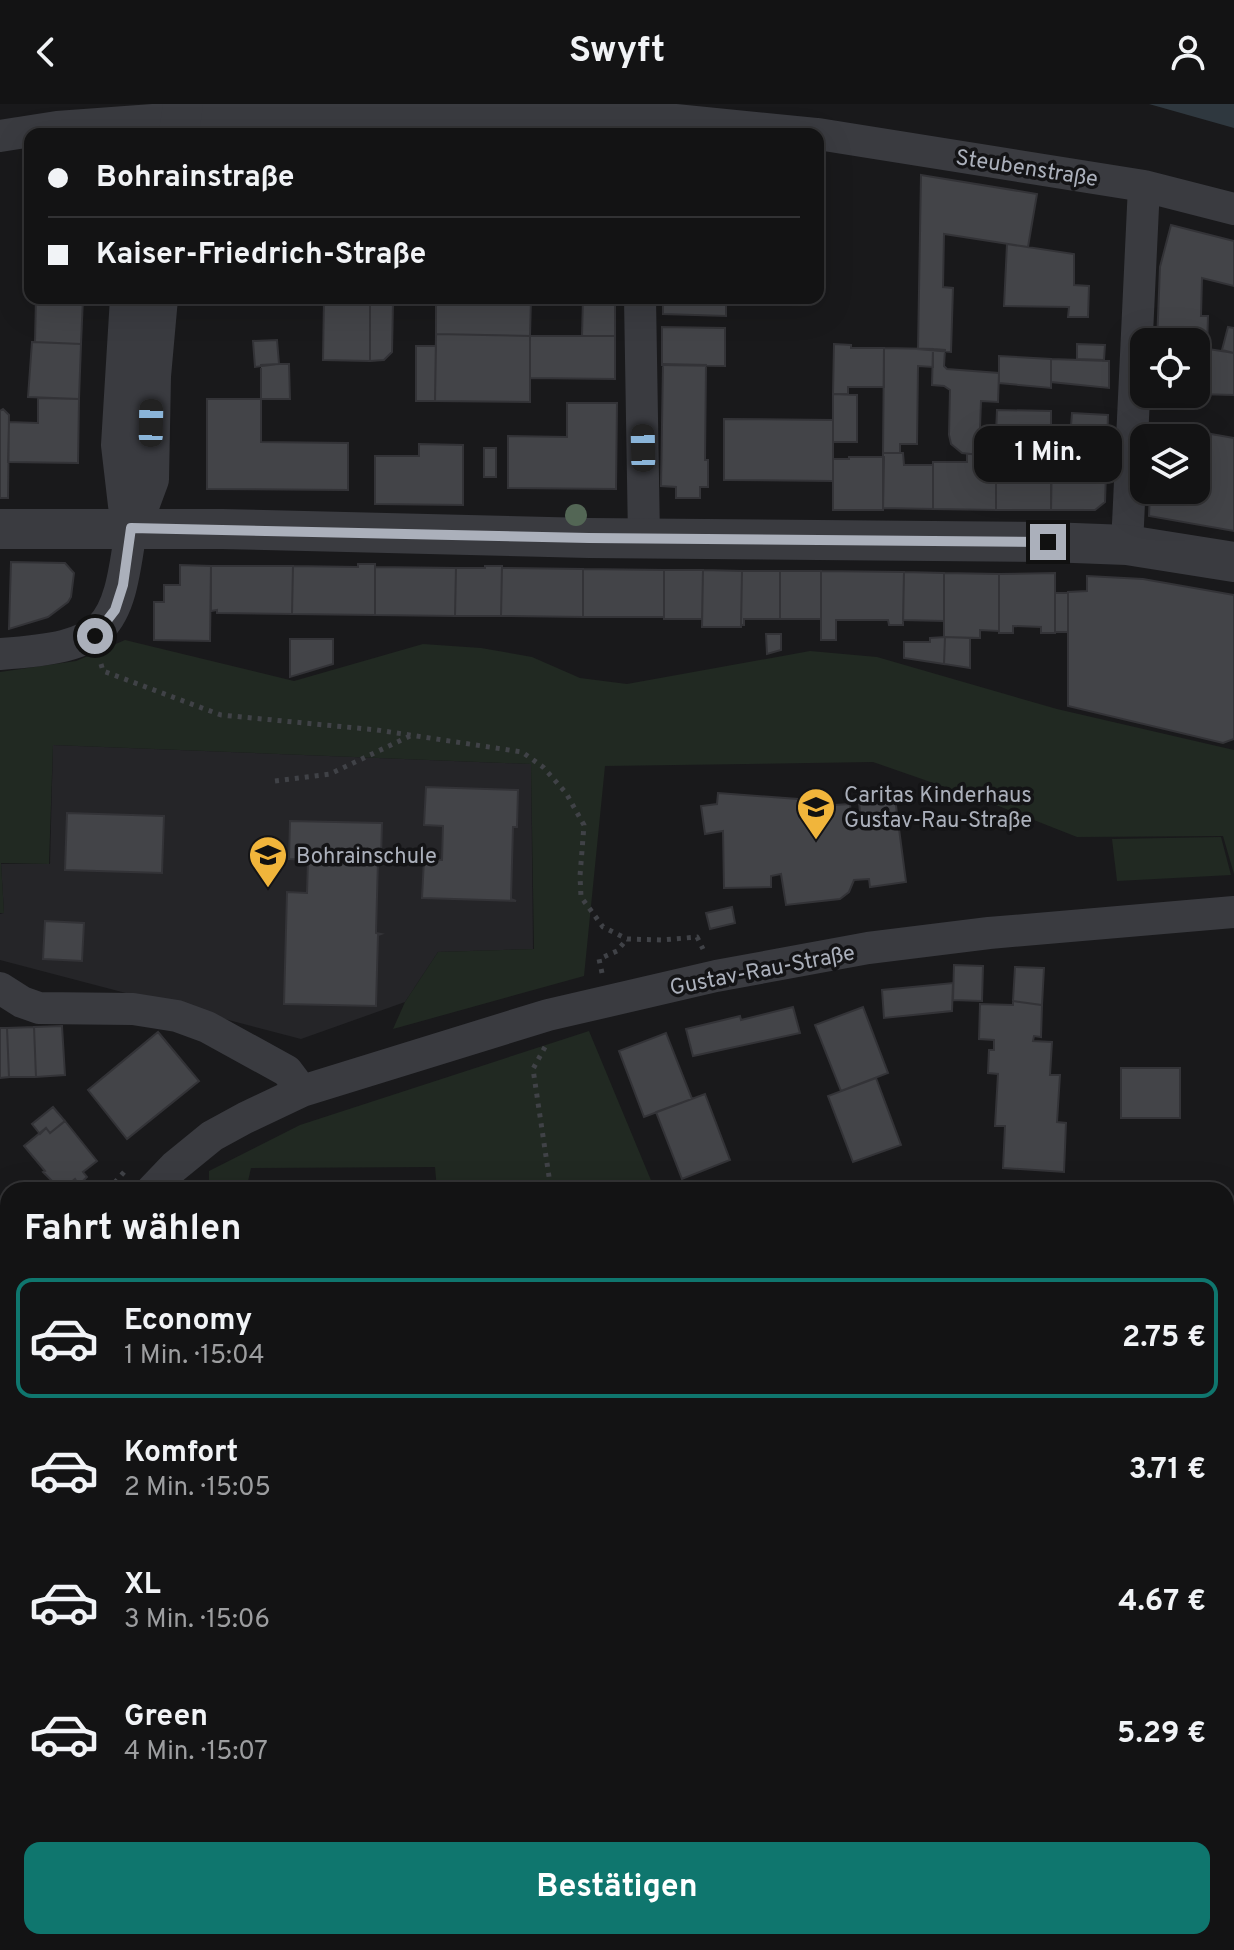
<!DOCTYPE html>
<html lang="de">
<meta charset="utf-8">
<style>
:root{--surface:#131314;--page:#202022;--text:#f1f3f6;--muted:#9d9ea0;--line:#323234;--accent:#0f766e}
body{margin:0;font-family:Overpass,sans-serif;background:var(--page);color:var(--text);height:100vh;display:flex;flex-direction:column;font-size:30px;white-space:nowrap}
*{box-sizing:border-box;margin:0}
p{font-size:26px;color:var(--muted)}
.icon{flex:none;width:44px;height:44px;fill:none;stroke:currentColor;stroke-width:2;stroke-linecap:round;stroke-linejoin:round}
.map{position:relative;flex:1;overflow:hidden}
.sheet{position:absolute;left:0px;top:1078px;width:1234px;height:768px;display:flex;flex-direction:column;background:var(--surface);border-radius:24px 24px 0 0;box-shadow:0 8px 32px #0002,0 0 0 2px var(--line)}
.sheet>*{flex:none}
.top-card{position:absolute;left:24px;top:24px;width:800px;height:176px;border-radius:16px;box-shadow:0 8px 32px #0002,0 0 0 2px var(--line);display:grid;align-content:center;height:176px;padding:0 24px;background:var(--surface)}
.fabs{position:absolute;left:1130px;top:224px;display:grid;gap:16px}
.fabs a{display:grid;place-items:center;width:80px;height:80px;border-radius:16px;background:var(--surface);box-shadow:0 8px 32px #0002,0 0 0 2px var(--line);font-size:40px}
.end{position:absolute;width:36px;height:36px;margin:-18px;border:10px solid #abb0bb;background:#111;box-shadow:0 0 0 4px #111}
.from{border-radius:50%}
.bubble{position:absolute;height:56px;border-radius:16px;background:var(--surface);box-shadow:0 8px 32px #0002,0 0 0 2px var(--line);font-size:26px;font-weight:700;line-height:56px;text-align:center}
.car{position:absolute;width:24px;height:48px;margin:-24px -12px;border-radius:10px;box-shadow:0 0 6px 2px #0007;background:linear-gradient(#222 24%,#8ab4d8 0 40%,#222 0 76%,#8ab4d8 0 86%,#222 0)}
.top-card b{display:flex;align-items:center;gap:28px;height:76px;font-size:30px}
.top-card b+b{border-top:2px solid var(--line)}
.top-card i{width:20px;height:20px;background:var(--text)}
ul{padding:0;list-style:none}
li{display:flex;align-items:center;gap:24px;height:120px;margin:0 16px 12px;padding:0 8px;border:4px solid transparent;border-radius:16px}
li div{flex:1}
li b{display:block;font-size:30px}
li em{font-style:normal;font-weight:700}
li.selected{border-color:var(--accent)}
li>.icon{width:72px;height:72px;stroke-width:1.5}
h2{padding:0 24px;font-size:36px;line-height:96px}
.cta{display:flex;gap:16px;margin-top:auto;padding:16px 24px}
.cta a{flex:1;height:92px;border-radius:16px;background:var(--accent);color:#fff;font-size:32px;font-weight:700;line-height:92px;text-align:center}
header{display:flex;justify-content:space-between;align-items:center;height:104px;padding:0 24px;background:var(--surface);font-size:36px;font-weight:700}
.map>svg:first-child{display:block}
.built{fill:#252528}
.green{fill:#212922}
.water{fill:#2f383f}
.building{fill:#434448;stroke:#333337;stroke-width:2}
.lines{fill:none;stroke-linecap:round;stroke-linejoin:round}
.path{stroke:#404247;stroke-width:5;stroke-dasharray:4 6;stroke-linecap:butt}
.minor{stroke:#3a3b40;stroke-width:32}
.tertiary{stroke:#3a3b40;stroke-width:40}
.tree{fill:#536655}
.route{stroke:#abb0bb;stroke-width:10}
.labels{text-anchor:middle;stroke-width:7;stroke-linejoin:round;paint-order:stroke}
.street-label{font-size:22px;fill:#abb0bb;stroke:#141416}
.poi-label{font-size:22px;fill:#abb0bb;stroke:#141416;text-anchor:start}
</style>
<header><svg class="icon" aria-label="back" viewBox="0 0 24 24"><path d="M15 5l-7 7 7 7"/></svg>Swyft<svg class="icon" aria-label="person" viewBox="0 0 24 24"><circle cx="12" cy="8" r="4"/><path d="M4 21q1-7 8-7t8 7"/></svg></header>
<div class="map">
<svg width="1234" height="1846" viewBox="0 0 1234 1846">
<rect width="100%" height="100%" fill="#19191b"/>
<path class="built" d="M53,641L531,660L533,845L438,848L405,898L301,935L0,856V810L4,809L1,760H50Z"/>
<path class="green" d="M125,536L294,577L423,540L481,544L532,553L580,574L627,580L810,547L877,553L1057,605L1234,646V770L1223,732L1077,733L991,699L873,658L605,662L584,872L393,925L405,898L438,848L534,845L531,660L53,641L49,760L1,759L4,809H0V568L76,557Z
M1221,733L1231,771L1117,777L1112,735Z
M589,927L655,1086H437L435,1063L251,1064L246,1086L215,1085L209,1079V1067L300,1021Z
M567,1838H700V1846H566Z"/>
<path class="water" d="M1149,0H1234V24Z"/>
<path class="building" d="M921,71L1037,90L1028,143L944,130L943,183L953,184L951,248L918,245Z
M1171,121L1234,137V182L1202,174L1201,212H1208L1207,243H1196V238H1157L1160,163Z
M1007,140L1074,150V181L1089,182L1088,213H1068L1069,203L1004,202Z
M36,194H83L81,240L35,238Z
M324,194H393V199H370V257L323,256Z
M436,194H531L530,232L436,230Z
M583,194H615V232H582Z
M663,194H726V212L663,210Z
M370,199H393L392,248L384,256L370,257Z
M662,223L725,224V262L662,261Z
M1228,223L1234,224V249L1222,246Z
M436,230L530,232V298L435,297Z
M530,232H615V275L530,274Z
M277,236L279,260L255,263L253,237Z
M32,238L81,240L79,295L28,293Z
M834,240L851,241V244H884V283H848V290H833Z
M1077,240L1105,241L1104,256L1077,255Z
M416,242H436L435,297H416Z
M1196,243L1234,249V291L1196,290Z
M884,244L933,245V263L918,262L917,340H900V349H883Z
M933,245L945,246L944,262L947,265L999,269L998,298L981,297L979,351L962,349L951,340L949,331L950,286L944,282L932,281Z
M999,252L1051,255V284L999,279Z
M1051,255L1109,257V284L1051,278Z
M279,260H289L290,295H261V261Z
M663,260L706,261L705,356H708V383H700V394H676V383L661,382Z
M833,290L857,291V338H833Z
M38,294L79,295L78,359L8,358L9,318L38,319Z
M207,295H261V338L348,339V386L207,385Z
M567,299H617L616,385L508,384V332L567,333Z
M3,305L9,311L8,394H0V307Z
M997,306L1051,307V332L996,329Z
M1072,309L1108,311L1105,398L1095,406H1051L1052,348H1069Z
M724,315L833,316V377L724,376Z
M996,329H1022V359H1029V352H1040V359H1051V406H996Z
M1211,330L1234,334V427L1149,412L1150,386H1196V340L1210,343Z
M419,340L463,341V401L375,400V352H419Z
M484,344H496V373H484Z
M883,349H903L904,361H933V405L883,404Z
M967,350H996V406L933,405V358H967Z
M849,353H884L883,406H833V355H849Z
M11,458L65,459L74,469L71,493L68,498L48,513L9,525Z
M358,460H375V511L292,510L293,462L358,463Z
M180,461L211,462L210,537L154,536V498H164V481H180Z
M211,462H293L292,510L217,509V506L211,507Z
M485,462H502L501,512H455L456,464H485Z
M375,463L456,464L455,512L375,511Z
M502,464L583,465V513L501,512Z
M583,465L664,466V513H583Z
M664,466H703L702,515H664Z
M703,466L742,467L741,523H702Z
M742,467H780V515H744V521H741Z
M780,467H821V515H780Z
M821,467L904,468L903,521H889L888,516H836V536H821Z
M904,468L944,469V517L903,516Z
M944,469L999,470V527L980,526V534L944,533Z
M1055,469V529H1041V523L1013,522V529H999V470Z
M1087,472L1143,475L1234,491V635L1223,639L1068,602V488L1087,487Z
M1055,489H1068V528H1055Z
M766,530H781V546L767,550Z
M945,533L944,560L904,554V538H930V534Z
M945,533L970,534V564L944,560Z
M290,535H333V560L290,573Z
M426,683L518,686L517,723H513L511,795L516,797L422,794L424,755L442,756L443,722L424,721Z
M718,689L811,696V705H817V702L850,700L851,710L860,708L859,698L895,694L906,778L870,783L869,775L854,776L849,788L840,795L786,801L781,770L771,772V783L724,784L723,727L705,730L701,702L717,700Z
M67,709L164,712L162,769L65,766Z
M290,717L382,719L381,756H378L376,829L381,830L378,831L376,902L284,900L287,788L307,789L308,756L289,755Z
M732,803L735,819L710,825L706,809Z
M45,817L84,819L82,857L43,855Z
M954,861L983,862L982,897L953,896Z
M1015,863L1044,864L1042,901L1013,897Z
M953,879L952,907L884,914L882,886Z
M1013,897L1042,901L1041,933L1034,932L1033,937L1052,938L1050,971H1060L1057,1018L1066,1019L1064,1068L1003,1064L1005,1022H995L998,970L988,969L989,946H994V936L979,935L980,900L1013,901Z
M793,903L800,929L693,952L686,925L740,912L741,916Z
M863,903L888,969L841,987L815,921Z
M62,922L65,971L36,973L34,923Z
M34,923L36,973H9L7,924Z
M0,924H7L9,973L0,974Z
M158,928L199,977L127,1035L88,986Z
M666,929L692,995L644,1013L619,947Z
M1121,964H1180V1014H1121Z
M876,974L901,1041L853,1058L828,992Z
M705,990L730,1056L682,1075L656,1008Z
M53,1003L65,1017L50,1029L46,1024L40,1030L32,1020Z
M65,1017L97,1057L83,1068L87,1073L79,1081L75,1075L61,1086L43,1068L45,1067L24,1042L46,1024L50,1029Z
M1226,1145L1234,1148V1188L1226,1186Z
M1226,1500L1231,1504L1230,1557H1226Z
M8,1609V1637L0,1638V1610Z
M1234,1770V1829L1226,1836V1777Z
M24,1838H73V1842L25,1846Z
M135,1838H186L187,1846H136Z
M390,1838H443L441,1846H389Z
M498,1838H551V1846H498Z
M736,1838H787V1842H736Z
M1076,1838H1119V1846H1076Z
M1174,1838H1224L1215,1846H1181Z
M736,1842H787V1846H736Z"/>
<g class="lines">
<path class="path" d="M101,560L103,567L221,611L377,626L522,648L543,663L566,689L584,721L580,772L581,793L603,823L627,835L662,836L697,833L703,845
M275,677L330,670L410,632
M602,869L599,855L617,847L627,835
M545,943L533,965L551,1086
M108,1086L125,1067
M566,1846L567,1838"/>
<path class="minor" d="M818,30L1144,82L1234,105
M0,32L57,23L180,14L636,12L816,30
M640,194L644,434
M1127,441L1144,82
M0,550C108,542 117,529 131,424
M0,884L22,898L39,904L133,905L177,912L207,923L287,967L302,987
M152,1086L174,1063L212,1032L245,1014L302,987L548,911L716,872L868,844L989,829L1234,808
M0,1158L8,1157
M0,1279L8,1267
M1226,1458H1234
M0,1496L8,1495
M341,1838L343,1846
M1034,1838V1846
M700,1846V1838"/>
<path class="tertiary" d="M179,30L183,0
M128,401L121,341L130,194
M131,424L149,375L151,272L158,194
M0,425H222L589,434L1048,438L1127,441L1234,458"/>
</g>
<circle class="tree" cx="576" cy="411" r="11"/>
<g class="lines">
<path class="route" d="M95,532L115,506L123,481L131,424L589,434L1048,438"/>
</g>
<defs>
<g id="school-pin" transform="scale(2)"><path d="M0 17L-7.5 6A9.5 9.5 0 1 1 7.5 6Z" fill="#f1b53b" stroke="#141416"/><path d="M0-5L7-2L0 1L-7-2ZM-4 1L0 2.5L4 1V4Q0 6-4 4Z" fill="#111"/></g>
</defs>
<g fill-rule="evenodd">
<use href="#school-pin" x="816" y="703"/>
<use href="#school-pin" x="268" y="751"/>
</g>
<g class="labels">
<g class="street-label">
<text transform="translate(1027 63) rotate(9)" y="8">Steubenstraße</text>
<text transform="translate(762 865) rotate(-11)" y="8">Gustav-Rau-Straße</text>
</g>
<g class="poi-label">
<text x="844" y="698">Caritas Kinderhaus<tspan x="844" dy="25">Gustav-Rau-Straße</tspan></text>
<text x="296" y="759">Bohrainschule</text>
</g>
</g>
</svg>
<div class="fabs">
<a><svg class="icon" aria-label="locate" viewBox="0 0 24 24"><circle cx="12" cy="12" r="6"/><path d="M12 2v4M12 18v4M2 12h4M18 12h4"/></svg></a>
<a><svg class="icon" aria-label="layers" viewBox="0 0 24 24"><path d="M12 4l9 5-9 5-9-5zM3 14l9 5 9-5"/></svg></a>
</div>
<i class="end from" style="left:95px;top:532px"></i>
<i class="end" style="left:1048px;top:438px"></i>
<div class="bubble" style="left:974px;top:322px;width:148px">1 Min.</div>
<i class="car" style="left:151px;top:319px;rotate:1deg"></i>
<i class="car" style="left:643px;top:344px;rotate:359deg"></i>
<div class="top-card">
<b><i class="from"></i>Bohrainstraße</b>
<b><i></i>Kaiser-Friedrich-Straße</b>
</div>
<section class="sheet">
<h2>Fahrt wählen</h2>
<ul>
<li class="selected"><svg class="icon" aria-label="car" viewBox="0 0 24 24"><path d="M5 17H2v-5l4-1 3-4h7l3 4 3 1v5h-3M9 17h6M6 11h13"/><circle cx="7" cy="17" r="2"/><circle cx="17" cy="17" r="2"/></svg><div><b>Economy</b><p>1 Min. · 15:04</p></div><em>2.75 €</em></li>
<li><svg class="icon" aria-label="car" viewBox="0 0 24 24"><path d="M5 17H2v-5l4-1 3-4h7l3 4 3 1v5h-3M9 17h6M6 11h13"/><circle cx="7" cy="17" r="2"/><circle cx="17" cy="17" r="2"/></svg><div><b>Komfort</b><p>2 Min. · 15:05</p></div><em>3.71 €</em></li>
<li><svg class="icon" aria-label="car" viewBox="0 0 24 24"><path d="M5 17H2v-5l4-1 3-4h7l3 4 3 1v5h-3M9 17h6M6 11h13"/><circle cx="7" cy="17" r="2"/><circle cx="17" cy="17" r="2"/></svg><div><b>XL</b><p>3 Min. · 15:06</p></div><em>4.67 €</em></li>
<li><svg class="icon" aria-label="car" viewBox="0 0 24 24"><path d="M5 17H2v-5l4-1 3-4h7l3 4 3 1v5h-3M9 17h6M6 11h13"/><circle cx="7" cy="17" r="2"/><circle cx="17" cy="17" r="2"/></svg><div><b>Green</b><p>4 Min. · 15:07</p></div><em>5.29 €</em></li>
</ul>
<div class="cta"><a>Bestätigen</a></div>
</section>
</div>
